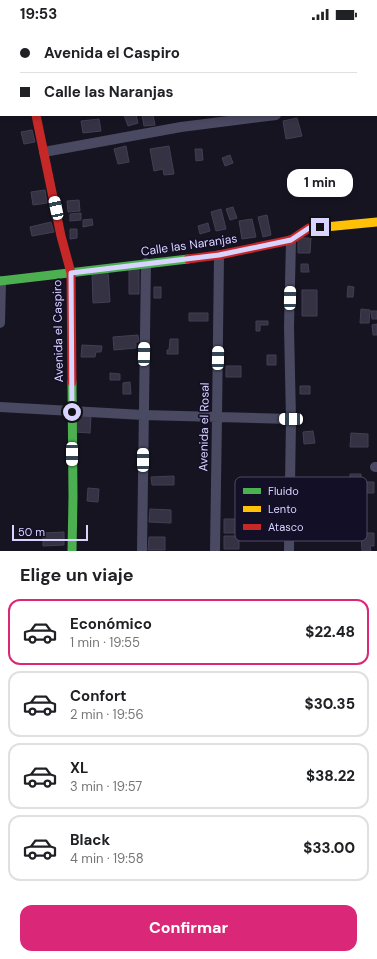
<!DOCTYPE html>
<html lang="es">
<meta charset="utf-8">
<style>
:root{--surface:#fff;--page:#f2f2f2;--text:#202124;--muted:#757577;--line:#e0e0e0;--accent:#db2777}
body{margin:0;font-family:"DM Sans",sans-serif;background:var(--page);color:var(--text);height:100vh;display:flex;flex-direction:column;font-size:15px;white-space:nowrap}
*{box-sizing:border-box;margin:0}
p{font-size:13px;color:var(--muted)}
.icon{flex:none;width:22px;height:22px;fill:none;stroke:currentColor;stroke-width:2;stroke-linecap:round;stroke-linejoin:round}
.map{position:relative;height:523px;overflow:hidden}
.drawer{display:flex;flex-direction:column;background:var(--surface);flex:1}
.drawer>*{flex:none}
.banner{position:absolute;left:0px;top:0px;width:377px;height:88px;box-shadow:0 2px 6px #0003;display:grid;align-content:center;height:88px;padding:0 20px;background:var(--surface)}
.scale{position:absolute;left:12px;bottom:10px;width:76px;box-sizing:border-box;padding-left:4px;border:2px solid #d9d4ff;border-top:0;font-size:11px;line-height:14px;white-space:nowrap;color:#d9d4ff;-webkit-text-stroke:3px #130f26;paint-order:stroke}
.end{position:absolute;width:18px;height:18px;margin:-9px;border:5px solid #d9d4ff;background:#111;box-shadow:0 0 0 2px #111}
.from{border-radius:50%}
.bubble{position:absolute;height:28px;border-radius:12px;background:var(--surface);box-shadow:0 2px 6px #0003;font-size:13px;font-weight:800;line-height:28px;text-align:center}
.car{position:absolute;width:12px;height:24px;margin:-12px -6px;border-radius:5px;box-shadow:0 0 3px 1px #0007;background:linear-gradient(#fff 24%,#345 0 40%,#fff 0 76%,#345 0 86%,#fff 0)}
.banner b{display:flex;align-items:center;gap:14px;height:38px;font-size:15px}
.banner b+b{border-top:1px solid var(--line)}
.banner i{width:10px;height:10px;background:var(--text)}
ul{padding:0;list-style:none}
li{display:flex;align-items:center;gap:12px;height:66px;margin:0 8px 6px;padding:0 12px;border:2px solid var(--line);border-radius:12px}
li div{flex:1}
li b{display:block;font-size:15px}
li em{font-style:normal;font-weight:800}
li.current{border-color:var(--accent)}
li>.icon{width:36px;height:36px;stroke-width:1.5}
h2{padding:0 20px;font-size:18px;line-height:48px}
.cta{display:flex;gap:8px;margin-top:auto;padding:8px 20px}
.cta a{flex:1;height:46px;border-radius:12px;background:var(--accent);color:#fff;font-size:16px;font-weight:800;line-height:46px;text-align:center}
.status{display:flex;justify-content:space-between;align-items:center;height:28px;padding:0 20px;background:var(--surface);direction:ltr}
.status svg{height:11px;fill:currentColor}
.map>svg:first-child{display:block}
.building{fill:#343243;stroke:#433f54}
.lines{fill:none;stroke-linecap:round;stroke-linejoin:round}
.street{stroke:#4a4962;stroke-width:10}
.fast{stroke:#4caf50;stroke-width:9}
.slow{stroke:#ffc107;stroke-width:9}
.jam{stroke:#c62828;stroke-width:9}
.route{stroke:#d9d4ff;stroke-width:5}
.labels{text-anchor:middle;stroke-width:3.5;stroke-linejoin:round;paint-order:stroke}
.street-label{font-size:12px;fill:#d9d4ff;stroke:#130f26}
.key{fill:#130f26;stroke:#4e4a67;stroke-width:1}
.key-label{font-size:11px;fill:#d9d4ff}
</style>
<div class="status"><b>19:53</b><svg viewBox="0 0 49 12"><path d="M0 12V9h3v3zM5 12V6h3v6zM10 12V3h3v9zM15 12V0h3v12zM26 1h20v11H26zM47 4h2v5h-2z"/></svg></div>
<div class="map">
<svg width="377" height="523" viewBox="0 0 377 523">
<rect width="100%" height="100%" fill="#161421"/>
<path class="building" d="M124,87H136L138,95L128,98Z
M142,87H153L155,97L144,98Z
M297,90L302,108L286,111L283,93Z
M99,91L101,103L83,105L81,93Z
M32,102L35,114L24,116L21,104Z
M126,118L129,134L118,136L114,121Z
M169,118L174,146L164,147L163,141L154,143L150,121Z
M195,121H202L203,132L196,133Z
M230,127L233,135L225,138L222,130Z
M45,162L47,175L33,177L31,164Z
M79,172L80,183L68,184L67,173Z
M233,179L237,190L230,192L226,181Z
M221,181L226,201L216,203L211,184Z
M81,185V192L70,193V186Z
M267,187L271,207L263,209L258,189Z
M92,191L93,197L83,199V192Z
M252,191L256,209L242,211L239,193Z
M51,194L54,204L32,208L30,199Z
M208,195L210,203L200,206L198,198Z
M70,201H77V210L70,211Z
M298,210H311L310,225H298Z
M301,236H308L309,244H301Z
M129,241H139V266H129Z
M108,243L110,274L93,275L92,245Z
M348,258L354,259L353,269H347Z
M154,259H161V270H154Z
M302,262H317V288H302Z
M361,281L370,282L369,295H360Z
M371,283H377V291H372Z
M189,285H208V293H189Z
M256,293H268V297H260V303H256Z
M377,296V307H373L372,297Z
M138,307L139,314H136V320L114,322L113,309Z
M170,311H178V326H167V322H169Z
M82,317L102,318L101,324H96L95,329H81Z
M267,327H276V337H267Z
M226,338H241V349H226Z
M110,345L120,346V352H110Z
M130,354L131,366H123V355Z
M300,358H310V366H300Z
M76,387L91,388L90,405L75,404Z
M313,403L315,415L304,416L303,404Z
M351,405L368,406V419H350Z
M350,446H361V454H374V465H350Z
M174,448V457H152L151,449Z
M88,460L99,461L98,474L87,473Z
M150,481L171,482V495L149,494Z
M224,491H238V505H224Z
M64,504V517L43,518V505Z
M367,505H374V518H370L371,523H362L361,509H365Z
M224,508H239V521H224Z
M149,509H165V522H148Z"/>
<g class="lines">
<path class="street" d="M18,0V1
M44,124L181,99L276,87
M0,295L1,253
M0,379L143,387L291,391
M375,439H377
M142,523L146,235
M215,523L217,389L219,227
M289,523L291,391L289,299L291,212"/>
<path class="fast" d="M0,253L188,231
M72,354L73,469L72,523"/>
<path class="slow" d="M315,200L377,194"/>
<path class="jam" d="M36,87L61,208L71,245L72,354
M188,231L219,227L291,212L309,200H315"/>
</g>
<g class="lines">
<path class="route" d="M72,384L71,245L219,227L291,212L309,200L320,199"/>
</g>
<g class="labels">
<g class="street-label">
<text transform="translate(189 217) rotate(-8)" y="4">Calle las Naranjas</text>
<text transform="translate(58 303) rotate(-91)" y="4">Avenida el Caspiro</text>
<text transform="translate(204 399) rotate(-89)" y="4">Avenida el Rosal</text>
</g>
</g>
<rect x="235" y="449" width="132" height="64" rx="6" class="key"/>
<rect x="243" y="460" width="18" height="6" fill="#4caf50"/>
<rect x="243" y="478" width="18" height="6" fill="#ffc107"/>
<rect x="243" y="496" width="18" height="6" fill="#c62828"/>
<g class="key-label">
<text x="268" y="467">Fluido</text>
<text x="268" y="485">Lento</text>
<text x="268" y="503">Atasco</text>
</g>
</svg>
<div class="scale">50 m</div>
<i class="end from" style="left:72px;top:384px"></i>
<i class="end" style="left:320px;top:199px"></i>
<div class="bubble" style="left:287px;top:141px;width:66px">1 min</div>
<i class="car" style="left:56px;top:180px;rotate:348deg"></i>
<i class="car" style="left:290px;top:270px;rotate:1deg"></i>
<i class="car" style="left:144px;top:326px;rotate:1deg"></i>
<i class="car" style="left:218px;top:330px;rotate:1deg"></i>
<i class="car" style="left:291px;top:391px;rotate:271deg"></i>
<i class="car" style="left:72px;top:426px;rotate:180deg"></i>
<i class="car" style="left:143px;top:432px;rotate:0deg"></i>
<div class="banner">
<b><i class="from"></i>Avenida el Caspiro</b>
<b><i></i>Calle las Naranjas</b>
</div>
</div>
<section class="drawer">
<h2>Elige un viaje</h2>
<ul>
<li class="current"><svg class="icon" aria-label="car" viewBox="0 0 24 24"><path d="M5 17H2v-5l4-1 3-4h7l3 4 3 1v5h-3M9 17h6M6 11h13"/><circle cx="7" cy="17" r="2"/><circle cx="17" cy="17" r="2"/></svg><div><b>Económico</b><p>1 min · 19:55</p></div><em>$22.48</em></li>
<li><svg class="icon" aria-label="car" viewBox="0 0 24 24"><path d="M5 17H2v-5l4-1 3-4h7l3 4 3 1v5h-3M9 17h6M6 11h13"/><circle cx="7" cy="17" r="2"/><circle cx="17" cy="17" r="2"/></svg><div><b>Confort</b><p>2 min · 19:56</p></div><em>$30.35</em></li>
<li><svg class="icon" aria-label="car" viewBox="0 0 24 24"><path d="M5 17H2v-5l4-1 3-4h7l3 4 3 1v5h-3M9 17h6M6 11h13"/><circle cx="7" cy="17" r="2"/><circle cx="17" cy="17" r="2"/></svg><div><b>XL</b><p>3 min · 19:57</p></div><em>$38.22</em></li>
<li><svg class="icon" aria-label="car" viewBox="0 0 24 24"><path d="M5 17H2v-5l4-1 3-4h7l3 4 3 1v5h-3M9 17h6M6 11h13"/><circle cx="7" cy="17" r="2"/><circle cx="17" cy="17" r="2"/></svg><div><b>Black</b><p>4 min · 19:58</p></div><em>$33.00</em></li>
</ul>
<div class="cta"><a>Confirmar</a></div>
</section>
